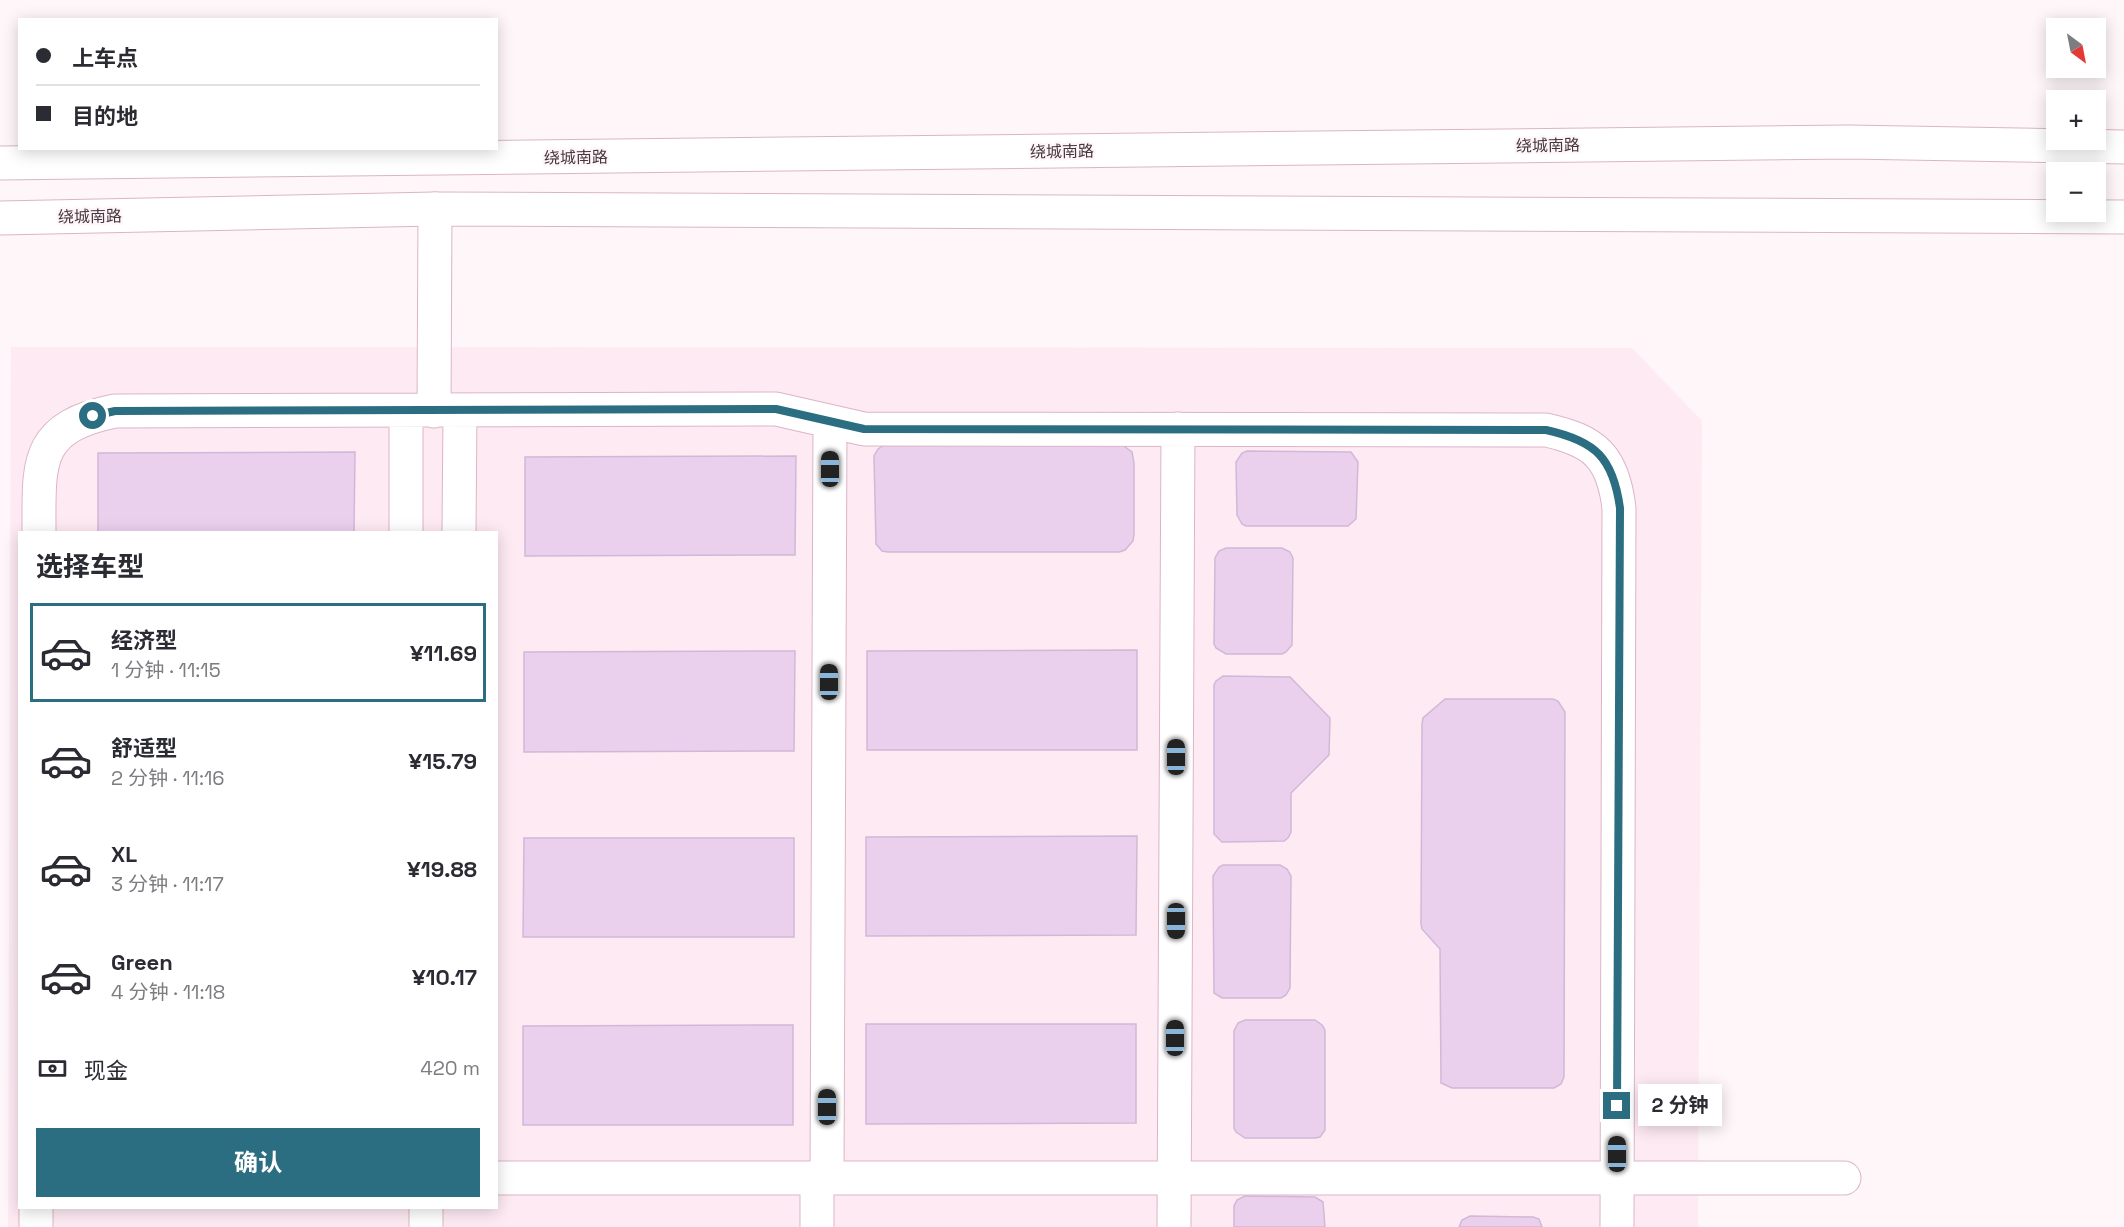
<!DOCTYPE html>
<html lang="zh">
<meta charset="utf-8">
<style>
:root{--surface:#fff;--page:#f7f7f7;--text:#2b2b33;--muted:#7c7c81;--line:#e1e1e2;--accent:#2c6e81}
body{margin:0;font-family:"Space Grotesk","Noto Sans SC",sans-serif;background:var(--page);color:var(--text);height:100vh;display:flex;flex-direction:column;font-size:22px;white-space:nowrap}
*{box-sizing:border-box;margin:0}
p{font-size:20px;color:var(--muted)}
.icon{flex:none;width:33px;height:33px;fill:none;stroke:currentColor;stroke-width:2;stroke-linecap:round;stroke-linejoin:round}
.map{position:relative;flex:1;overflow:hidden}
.panel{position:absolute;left:18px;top:531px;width:480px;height:678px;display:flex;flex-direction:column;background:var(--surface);border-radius:0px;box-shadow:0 3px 15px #0003}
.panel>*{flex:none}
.top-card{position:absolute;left:18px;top:18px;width:480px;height:132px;border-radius:0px;box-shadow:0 3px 15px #0003;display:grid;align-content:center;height:132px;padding:0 18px;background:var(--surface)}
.needle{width:39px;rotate:148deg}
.fabs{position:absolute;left:2046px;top:18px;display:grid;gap:12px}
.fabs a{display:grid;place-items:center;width:60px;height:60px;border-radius:0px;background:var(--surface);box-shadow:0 3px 15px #0003;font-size:30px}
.end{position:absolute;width:27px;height:27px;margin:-14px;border:8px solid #2c6e81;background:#fff;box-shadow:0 0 0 3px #fff}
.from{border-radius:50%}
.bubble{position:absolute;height:42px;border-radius:0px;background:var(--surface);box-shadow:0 3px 15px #0003;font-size:20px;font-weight:700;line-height:42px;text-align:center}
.car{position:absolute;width:18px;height:36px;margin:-18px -9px;border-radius:8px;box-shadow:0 0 4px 2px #0007;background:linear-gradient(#222 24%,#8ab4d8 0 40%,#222 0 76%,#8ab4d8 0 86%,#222 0)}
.top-card b{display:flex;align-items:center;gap:21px;height:57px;font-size:22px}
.top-card b+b{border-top:2px solid var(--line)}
.top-card i{width:15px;height:15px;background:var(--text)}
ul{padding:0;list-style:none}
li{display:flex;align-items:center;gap:18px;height:99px;margin:0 12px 9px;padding:0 6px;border:3px solid transparent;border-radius:0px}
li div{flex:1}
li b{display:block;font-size:22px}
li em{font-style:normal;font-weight:700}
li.current{border-color:var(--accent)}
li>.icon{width:54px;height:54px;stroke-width:1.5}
h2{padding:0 18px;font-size:27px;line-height:72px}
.pay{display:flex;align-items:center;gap:15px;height:66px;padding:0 18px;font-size:22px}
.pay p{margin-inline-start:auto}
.button{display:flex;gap:12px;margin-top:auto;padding:12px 18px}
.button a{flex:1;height:69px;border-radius:0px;background:var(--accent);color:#fff;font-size:24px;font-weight:700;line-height:69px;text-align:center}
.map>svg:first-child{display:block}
.built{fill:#feeaf3;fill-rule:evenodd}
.building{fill:#ebd0ee;stroke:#d2b8d6;stroke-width:1.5}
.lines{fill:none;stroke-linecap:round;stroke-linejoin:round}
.minor-casing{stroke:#dbb5c7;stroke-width:35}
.highway-casing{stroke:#dbb5c7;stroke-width:35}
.minor{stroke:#fff;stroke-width:33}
.highway{stroke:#fff;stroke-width:33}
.route{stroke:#2c6e81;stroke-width:8}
.labels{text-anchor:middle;stroke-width:4.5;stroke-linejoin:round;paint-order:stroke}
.street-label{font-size:16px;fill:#46373e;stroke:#fef6f9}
</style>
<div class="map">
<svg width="2124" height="1227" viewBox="0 0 2124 1227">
<rect width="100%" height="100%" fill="#fef6f9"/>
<path class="built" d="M11,347L1632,348L1702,421L1698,1227H8ZM20,532H496V1208H20Z"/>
<path class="building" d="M1121,444L1132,452L1134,463V534L1133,541L1125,550L1119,552H888L882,551L876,544L874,456L878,449L884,445Z
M1247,451L1351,452L1358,462L1356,519L1348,526H1246L1242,524L1237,515L1236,462L1242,453Z
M355,452L354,532H98V453Z
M796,456L795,555L525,556V457Z
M1226,548H1282L1290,552L1293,558L1292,645L1286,652L1282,654H1226L1216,648L1214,644L1215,558L1219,551Z
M1137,650V750H867V651Z
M795,651L794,751L524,752V652Z
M1223,676L1290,677L1330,718L1329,755L1291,793V832L1288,838L1284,841L1222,842L1214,834V685L1216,681Z
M1445,699H1553L1558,701L1565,712L1564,1077L1561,1084L1554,1088H1452L1441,1083L1440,949L1422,929L1421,924L1422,724L1423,718Z
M1137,836L1136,935L866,936V837Z
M524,838H794V937H523Z
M1223,865H1280L1287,869L1291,876L1290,988L1286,995L1281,998H1222L1214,993L1213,876L1219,867Z
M1245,1020H1315L1322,1025L1325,1030V1130L1320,1137L1315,1138H1245L1236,1132L1234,1128V1031L1238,1023Z
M866,1024H1136V1123L866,1124Z
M793,1025V1125H523V1026Z
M1245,1196L1315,1197L1323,1202L1325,1227H1234V1206L1237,1200Z
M1470,1216L1533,1217L1539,1219L1542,1227H1459L1462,1220Z"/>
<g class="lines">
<g class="minor-casing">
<path id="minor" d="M434,411L435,209
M39,532C39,463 34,427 115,411L776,409L864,429L1546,430C1596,441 1613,458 1619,508L1617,1227
M406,532V411
M459,532L460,411
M496,1178H1844
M827,1178L830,422
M36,1227V1208
M426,1227V1208
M817,1227V1178
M1174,1227L1178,429"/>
</g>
<g class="highway-casing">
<path id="highway" d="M0,163L1849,142L2124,147
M0,218L435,209L2124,217"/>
</g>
<use href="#minor" class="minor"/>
<use href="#highway" class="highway"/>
</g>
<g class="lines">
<path class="route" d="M93,416L115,411L776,409L864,429L1546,430C1596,441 1613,458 1620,508L1617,1106"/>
</g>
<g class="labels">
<g class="street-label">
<text transform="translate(1548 145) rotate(-1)" y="6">绕城南路</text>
<text transform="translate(1062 151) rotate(-1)" y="6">绕城南路</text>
<text transform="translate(576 157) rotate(-1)" y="6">绕城南路</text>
<text transform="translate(90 216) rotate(-1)" y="6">绕城南路</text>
</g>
</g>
</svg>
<div class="fabs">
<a><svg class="needle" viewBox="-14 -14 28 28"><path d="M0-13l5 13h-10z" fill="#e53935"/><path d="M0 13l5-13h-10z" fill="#7c7c81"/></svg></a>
<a>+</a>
<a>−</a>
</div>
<i class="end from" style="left:93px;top:416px"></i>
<i class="end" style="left:1617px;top:1106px"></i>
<div class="bubble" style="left:1638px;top:1084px;width:84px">2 分钟</div>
<i class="car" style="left:830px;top:469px;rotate:0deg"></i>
<i class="car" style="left:829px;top:682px;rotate:0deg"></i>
<i class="car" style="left:1176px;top:757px;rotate:0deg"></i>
<i class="car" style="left:1176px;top:921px;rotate:180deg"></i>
<i class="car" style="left:1175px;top:1038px;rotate:0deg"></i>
<i class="car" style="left:827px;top:1107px;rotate:0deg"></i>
<i class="car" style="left:1617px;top:1154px;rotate:0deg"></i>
<div class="top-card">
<b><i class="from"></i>上车点</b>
<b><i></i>目的地</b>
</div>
<section class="panel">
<h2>选择车型</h2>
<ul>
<li class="current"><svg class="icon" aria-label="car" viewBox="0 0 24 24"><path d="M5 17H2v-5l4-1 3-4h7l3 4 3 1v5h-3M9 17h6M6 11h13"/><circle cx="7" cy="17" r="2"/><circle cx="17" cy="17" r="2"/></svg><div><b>经济型</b><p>1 分钟 · 11:15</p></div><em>¥11.69</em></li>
<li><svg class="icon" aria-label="car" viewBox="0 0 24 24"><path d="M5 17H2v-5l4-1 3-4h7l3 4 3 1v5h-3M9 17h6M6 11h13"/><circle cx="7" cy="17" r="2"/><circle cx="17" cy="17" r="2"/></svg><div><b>舒适型</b><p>2 分钟 · 11:16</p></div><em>¥15.79</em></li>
<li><svg class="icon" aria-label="car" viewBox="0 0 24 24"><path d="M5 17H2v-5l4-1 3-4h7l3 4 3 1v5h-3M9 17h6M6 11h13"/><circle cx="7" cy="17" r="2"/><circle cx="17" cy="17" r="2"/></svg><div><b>XL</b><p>3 分钟 · 11:17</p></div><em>¥19.88</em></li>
<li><svg class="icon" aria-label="car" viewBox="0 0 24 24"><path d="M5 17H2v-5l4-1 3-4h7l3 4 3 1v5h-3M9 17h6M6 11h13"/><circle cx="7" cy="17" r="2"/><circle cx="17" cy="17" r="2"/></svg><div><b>Green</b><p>4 分钟 · 11:18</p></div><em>¥10.17</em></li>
</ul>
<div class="pay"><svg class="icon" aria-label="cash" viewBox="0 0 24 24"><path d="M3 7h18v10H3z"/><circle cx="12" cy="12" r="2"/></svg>现金<p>420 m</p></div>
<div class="button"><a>确认</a></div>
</section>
</div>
